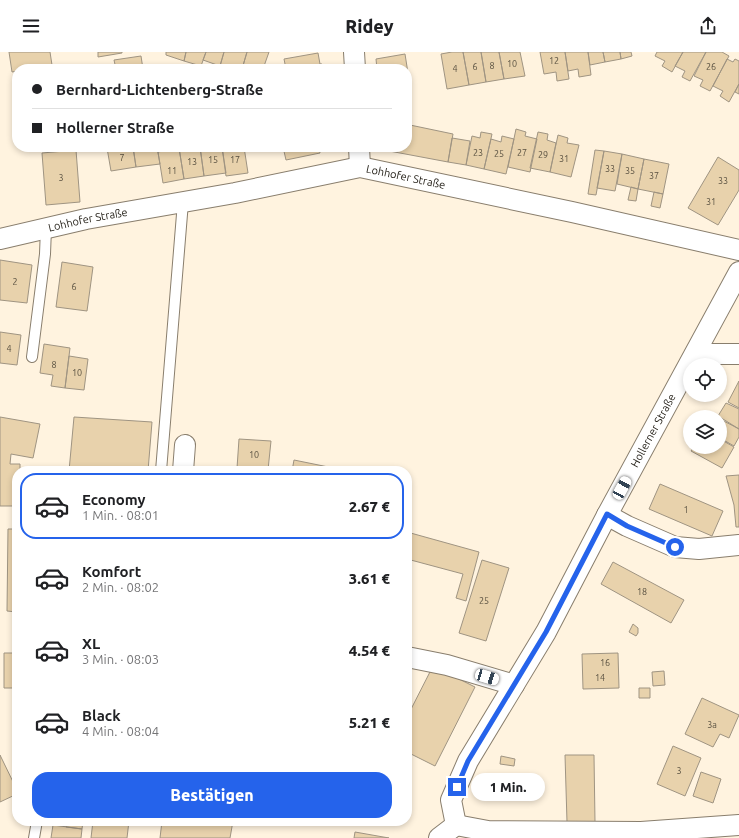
<!DOCTYPE html>
<html lang="de">
<meta charset="utf-8">
<style>
:root{--surface:#fff;--page:#f2f2f2;--text:#202124;--muted:#757577;--line:#e0e0e0;--accent:#2563eb}
body{margin:0;font-family:Ubuntu,sans-serif;background:var(--page);color:var(--text);height:100vh;display:flex;flex-direction:column;font-size:15px;white-space:nowrap}
*{box-sizing:border-box;margin:0}
p{font-size:13px;color:var(--muted)}
.icon{flex:none;width:22px;height:22px;fill:none;stroke:currentColor;stroke-width:2;stroke-linecap:round;stroke-linejoin:round}
.map{position:relative;flex:1;overflow:hidden}
.side{position:absolute;left:12px;top:414px;width:400px;height:360px;display:flex;flex-direction:column;background:var(--surface);border-radius:16px;box-shadow:0 2px 6px #0003}
.side>*{flex:none}
.guide{position:absolute;left:12px;top:12px;width:400px;height:88px;border-radius:16px;box-shadow:0 2px 6px #0003;display:grid;align-content:center;height:88px;padding:0 20px;background:var(--surface)}
.controls{position:absolute;left:683px;top:306px;display:grid;gap:8px}
.controls a{display:grid;place-items:center;width:44px;height:44px;border-radius:50%;background:var(--surface);box-shadow:0 2px 6px #0003;font-size:20px}
.end{position:absolute;width:18px;height:18px;margin:-9px;border:5px solid #2563eb;background:#fff;box-shadow:0 0 0 2px #fff}
.from{border-radius:50%}
.bubble{position:absolute;height:28px;border-radius:14px;background:var(--surface);box-shadow:0 2px 6px #0003;font-size:13px;font-weight:800;line-height:28px;text-align:center}
.car{position:absolute;width:12px;height:24px;margin:-12px -6px;border-radius:5px;box-shadow:0 0 3px 1px #0007;background:linear-gradient(#fff 24%,#345 0 40%,#fff 0 76%,#345 0 86%,#fff 0)}
.guide b{display:flex;align-items:center;gap:14px;height:38px;font-size:15px}
.guide b+b{border-top:1px solid var(--line)}
.guide i{width:10px;height:10px;background:var(--text)}
ul{padding:7px 0 0;list-style:none}
li{display:flex;align-items:center;gap:12px;height:66px;margin:0 8px 6px;padding:0 12px;border:2px solid transparent;border-radius:16px}
li div{flex:1}
li b{display:block;font-size:15px}
li em{font-style:normal;font-weight:800}
li.selected{border-color:var(--accent)}
li>.icon{width:36px;height:36px;stroke-width:1.5}
.button{display:flex;gap:8px;margin-top:auto;padding:8px 20px}
.button a{flex:1;height:46px;border-radius:16px;background:var(--accent);color:#fff;font-size:16px;font-weight:800;line-height:46px;text-align:center}
header{display:flex;justify-content:space-between;align-items:center;height:52px;padding:0 20px;background:var(--surface);font-size:18px;font-weight:800}
.map>svg:first-child{display:block}
.building{fill:#e8d2ac;stroke:#9f9482}
.lines{fill:none;stroke-linecap:round;stroke-linejoin:round}
.lane-casing{stroke:#897e6d;stroke-width:12}
.street-casing{stroke:#897e6d;stroke-width:22}
.lane{stroke:#fff;stroke-width:10}
.street{stroke:#fff;stroke-width:20}
.route{stroke:#2563eb;stroke-width:5}
.labels{text-anchor:middle;stroke-width:3;stroke-linejoin:round;paint-order:stroke}
.number-label{font-size:9px;fill:#585040}
.street-label{font-size:11px;fill:#28241c;stroke:#fff}
</style>
<header><svg class="icon" aria-label="menu" viewBox="0 0 24 24"><path d="M4 6h16M4 12h16M4 18h16"/></svg>Ridey<svg class="icon" aria-label="share" viewBox="0 0 24 24"><path d="M12 15V3M7 8l5-5 5 5M5 13v7h14v-7"/></svg></header>
<div class="map">
<svg width="739" height="786" viewBox="0 0 739 786">
<rect width="100%" height="100%" fill="#fff3df"/>
<path class="building" d="M9,0H50L52,13L27,17H17V19L12,20Z
M98,0H122V1L98,5Z
M166,0H186L184,9L166,3Z
M186,0H206L201,14L184,9Z
M206,0H224L220,14L203,8Z
M224,0H247L242,17H229L220,14Z
M247,0H269L263,17H242Z
M452,0H463L469,33L447,37L441,2Z
M463,0H481L486,30L469,33Z
M481,0H499L504,27L486,30Z
M499,0H520L525,24L504,27Z
M540,0H565L569,27L557,29L556,20L544,22Z
M565,0H588L591,23L579,25L578,17L568,19Z
M588,0H603L605,10L590,13Z
M603,0H620L621,7L605,10Z
M620,0H631L632,4L621,7Z
M657,0H683L672,20L662,14L665,9L655,4Z
M683,0H706L690,29L682,25L685,19L675,14Z
M706,0H722L729,4L710,39L700,34L703,28L694,24Z
M318,1L320,12H322L323,17H286L284,7Z
M405,2L410,34L407,35V17H377L376,7Z
M141,4L143,17H116L114,8Z
M727,7L733,10L735,7L739,9V32L729,50L720,44L723,39L713,34Z
M739,32V42L735,40Z
M407,57L410,73L453,82L448,110L384,98L383,95H407Z
M516,77L526,80L525,84L537,87L530,120L508,115Z
M481,80L492,82L484,117L466,113L472,84L480,86Z
M538,80L548,82L547,88L556,91L550,120L530,116Z
M558,83L568,86L567,91L579,93L571,125L550,120Z
M502,84L514,87L506,122L484,117L491,87L501,90Z
M452,86L470,89L466,113L448,110Z
M116,95H133L136,115L111,119L107,96Z
M133,95H157L160,112L136,115Z
M188,95H200L204,124L184,127L179,96Z
M200,95H222L226,121L204,124Z
M222,95H244L248,121L226,124Z
M283,95H319L320,101L286,108Z
M179,96L184,127L163,131L158,100Z
M76,98L80,150L46,153L42,101Z
M595,98L604,99L596,143L588,142Z
M604,99L622,102L615,139L597,136Z
M622,102L644,107L638,137L617,132Z
M718,105L739,118V138L718,173L688,156Z
M644,107L669,112L663,142L638,137Z
M631,135L638,137L636,149L628,148Z
M654,140L663,142L660,156L651,154Z
M0,208L32,213L27,251L0,248Z
M62,210L93,215L87,259L56,255Z
M0,280L21,283L17,313L0,311Z
M44,292L70,296L65,336L51,334L53,323L40,321Z
M69,304L88,307L84,338L65,336Z
M739,329V356L728,350Z
M726,351L739,357V377L718,364Z
M0,365L40,372L33,406L11,402L10,412H20V419H17V454H0Z
M74,365L152,370L148,419H69Z
M720,367L739,377V385L734,394L720,386Z
M239,387L271,389L268,418L237,416Z
M720,387L734,395L722,416L691,399L694,395H720Z
M294,408L343,418V419H292Z
M739,423V475H736L734,453L726,424Z
M660,432L723,459L712,484L649,457Z
M8,477H17V560L7,559Z
M407,480L479,500L466,549L456,546L463,522L407,507Z
M482,508L509,516L486,589L459,581Z
M613,510L684,548L671,571L601,532Z
M13,560H17V601H13Z
M633,572L638,576V581L636,584L629,580Z
M4,601H17V636H4Z
M618,601L619,636L583,637L582,602Z
M433,614L475,635L435,714L407,700V665Z
M664,619L665,633L653,634L652,620Z
M639,636H650V646H639Z
M702,646L739,663L729,686L720,682L713,695L685,682Z
M673,694L701,706L685,744L657,732Z
M0,703L17,738V742L0,750Z
M565,703H594L595,770H567Z
M501,704L515,707L514,714L500,712Z
M701,720L721,727L713,751L693,744Z
M67,769H83L82,777L66,775Z
M93,769H129L127,786H91Z
M162,769H233L230,786H160Z
M53,773L82,777L81,786H51Z
M355,780L389,786H354Z"/>
<g class="lines">
<g class="lane-casing">
<path id="lane" d="M32,305L45,202L46,176
M161,419L183,150
M34,786L37,769"/>
</g>
<g class="street-casing">
<g id="street">
<path d="M354,0L355,17"/>
<path d="M359,95L360,115"/>
<path id="s1" d="M0,187L86,167L235,141L360,115L572,160L739,198"/>
<path d="M695,302H739"/>
<path d="M183,419L185,393"/>
<path d="M607,463L627,474L675,495L699,497L739,493"/>
<path d="M407,605L447,613L514,633"/>
<path id="s2" d="M456,773L451,748L468,709L546,580L607,463L739,220"/>
<path d="M456,773L488,779L641,780L739,773"/>
<path d="M439,786L456,773"/>
</g>
</g>
<use href="#lane" class="lane"/>
<use href="#street" class="street"/>
</g>
<g class="lines">
<path class="route" d="M457,735L468,709L546,580L607,462L627,474L675,495"/>
</g>
<g class="labels">
<g class="number-label">
<text x="554" y="12">12</text>
<text x="512" y="15">10</text>
<text x="492" y="17">8</text>
<text x="475" y="18">6</text>
<text x="711" y="18">26</text>
<text x="455" y="20">4</text>
<text x="478" y="104">23</text>
<text x="522" y="104">27</text>
<text x="499" y="105">25</text>
<text x="543" y="106">29</text>
<text x="122" y="109">7</text>
<text x="564" y="110">31</text>
<text x="213" y="111">15</text>
<text x="235" y="111">17</text>
<text x="192" y="113">13</text>
<text x="610" y="120">33</text>
<text x="172" y="122">11</text>
<text x="630" y="122">35</text>
<text x="654" y="127">37</text>
<text x="61" y="129">3</text>
<text x="723" y="132">33</text>
<text x="711" y="153">31</text>
<text x="15" y="233">2</text>
<text x="74" y="238">6</text>
<text x="9" y="300">4</text>
<text x="54" y="316">8</text>
<text x="77" y="324">10</text>
<text x="254" y="406">10</text>
<text x="686" y="461">1</text>
<text x="642" y="543">18</text>
<text x="484" y="552">25</text>
<text x="605" y="614">16</text>
<text x="600" y="629">14</text>
<text x="712" y="676">3a</text>
<text x="679" y="722">3</text>
</g>
<g class="street-label">
<text dy="4" stroke="none"><textPath href="#s1" startOffset="414">Lohhofer Straße</textPath></text>
<text dy="4" stroke="none"><textPath href="#s1" startOffset="90">Lohhofer Straße</textPath></text>
<text dy="4" stroke="none"><textPath href="#s2" startOffset="447">Hollerner Straße</textPath></text>
</g>
</g>
</svg>
<div class="controls">
<a><svg class="icon" aria-label="locate" viewBox="0 0 24 24"><circle cx="12" cy="12" r="6"/><path d="M12 2v4M12 18v4M2 12h4M18 12h4"/></svg></a>
<a><svg class="icon" aria-label="layers" viewBox="0 0 24 24"><path d="M12 4l9 5-9 5-9-5zM3 14l9 5 9-5"/></svg></a>
</div>
<i class="end from" style="left:675px;top:495px"></i>
<i class="end" style="left:457px;top:735px"></i>
<div class="bubble" style="left:471px;top:721px;width:74px">1 Min.</div>
<i class="car" style="left:622px;top:436px;rotate:29deg"></i>
<i class="car" style="left:487px;top:625px;rotate:107deg"></i>
<div class="guide">
<b><i class="from"></i>Bernhard-Lichtenberg-Straße</b>
<b><i></i>Hollerner Straße</b>
</div>
<section class="side">
<ul>
<li class="selected"><svg class="icon" aria-label="car" viewBox="0 0 24 24"><path d="M5 17H2v-5l4-1 3-4h7l3 4 3 1v5h-3M9 17h6M6 11h13"/><circle cx="7" cy="17" r="2"/><circle cx="17" cy="17" r="2"/></svg><div><b>Economy</b><p>1 Min. · 08:01</p></div><em>2.67 €</em></li>
<li><svg class="icon" aria-label="car" viewBox="0 0 24 24"><path d="M5 17H2v-5l4-1 3-4h7l3 4 3 1v5h-3M9 17h6M6 11h13"/><circle cx="7" cy="17" r="2"/><circle cx="17" cy="17" r="2"/></svg><div><b>Komfort</b><p>2 Min. · 08:02</p></div><em>3.61 €</em></li>
<li><svg class="icon" aria-label="car" viewBox="0 0 24 24"><path d="M5 17H2v-5l4-1 3-4h7l3 4 3 1v5h-3M9 17h6M6 11h13"/><circle cx="7" cy="17" r="2"/><circle cx="17" cy="17" r="2"/></svg><div><b>XL</b><p>3 Min. · 08:03</p></div><em>4.54 €</em></li>
<li><svg class="icon" aria-label="car" viewBox="0 0 24 24"><path d="M5 17H2v-5l4-1 3-4h7l3 4 3 1v5h-3M9 17h6M6 11h13"/><circle cx="7" cy="17" r="2"/><circle cx="17" cy="17" r="2"/></svg><div><b>Black</b><p>4 Min. · 08:04</p></div><em>5.21 €</em></li>
</ul>
<div class="button"><a>Bestätigen</a></div>
</section>
</div>
